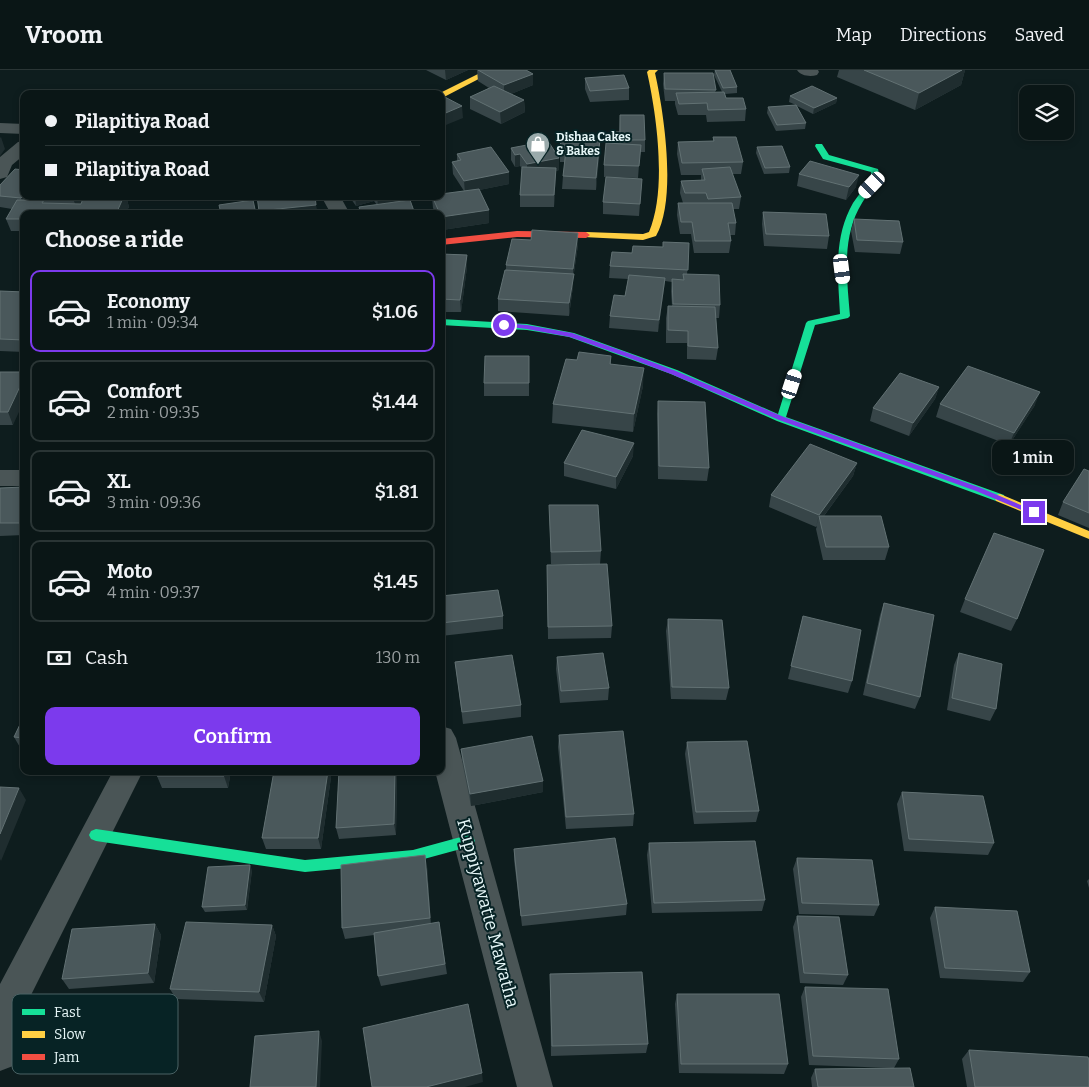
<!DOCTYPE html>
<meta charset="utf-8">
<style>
:root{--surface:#0a1616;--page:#182323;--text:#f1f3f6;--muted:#999fa1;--line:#2a3535;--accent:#7c3aed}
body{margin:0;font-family:Bitter,serif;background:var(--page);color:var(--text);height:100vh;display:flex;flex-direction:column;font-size:19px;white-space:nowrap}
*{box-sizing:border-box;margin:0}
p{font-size:16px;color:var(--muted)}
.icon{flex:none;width:28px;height:28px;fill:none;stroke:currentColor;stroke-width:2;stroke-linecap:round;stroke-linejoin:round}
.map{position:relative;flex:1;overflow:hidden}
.sheet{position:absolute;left:20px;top:140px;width:425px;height:565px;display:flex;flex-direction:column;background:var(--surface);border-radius:10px;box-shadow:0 2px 8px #0003,0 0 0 1px var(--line)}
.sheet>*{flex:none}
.banner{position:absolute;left:20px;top:20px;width:425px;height:110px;border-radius:10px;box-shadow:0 2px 8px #0003,0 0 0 1px var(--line);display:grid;align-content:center;height:110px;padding:0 25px;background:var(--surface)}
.controls{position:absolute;left:1019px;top:15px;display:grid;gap:10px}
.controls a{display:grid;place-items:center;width:55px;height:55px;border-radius:10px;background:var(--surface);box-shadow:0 2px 8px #0003,0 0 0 1px var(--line);font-size:25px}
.end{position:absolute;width:22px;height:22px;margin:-11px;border:6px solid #7c3aed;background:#fff;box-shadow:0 0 0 2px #fff}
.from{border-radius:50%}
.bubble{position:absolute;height:35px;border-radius:10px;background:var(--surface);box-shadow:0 2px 8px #0003,0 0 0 1px var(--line);font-size:16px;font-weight:600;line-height:35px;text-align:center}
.car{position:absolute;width:15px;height:30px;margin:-15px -8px;border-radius:6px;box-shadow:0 0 4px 1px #0007;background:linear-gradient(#fff 24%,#345 0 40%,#fff 0 76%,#345 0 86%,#fff 0)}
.banner b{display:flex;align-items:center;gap:18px;height:48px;font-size:19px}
.banner b+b{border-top:1px solid var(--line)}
.banner i{width:12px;height:12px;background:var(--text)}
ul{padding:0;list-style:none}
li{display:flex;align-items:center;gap:15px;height:82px;margin:0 10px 8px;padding:0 15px;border:2px solid var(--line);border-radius:10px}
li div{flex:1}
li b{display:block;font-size:19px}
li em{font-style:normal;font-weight:600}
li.on{border-color:var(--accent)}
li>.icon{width:45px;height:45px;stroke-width:1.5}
h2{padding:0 25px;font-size:22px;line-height:60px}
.pay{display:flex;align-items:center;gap:12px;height:55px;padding:0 25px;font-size:19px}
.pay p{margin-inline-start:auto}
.primary-button{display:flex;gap:10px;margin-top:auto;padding:10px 25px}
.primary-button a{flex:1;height:58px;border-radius:10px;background:var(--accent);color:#fff;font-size:20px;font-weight:600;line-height:58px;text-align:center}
header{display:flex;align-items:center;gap:30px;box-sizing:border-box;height:70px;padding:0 25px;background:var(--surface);border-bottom:1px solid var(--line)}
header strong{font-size:24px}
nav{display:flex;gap:28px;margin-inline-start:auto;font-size:18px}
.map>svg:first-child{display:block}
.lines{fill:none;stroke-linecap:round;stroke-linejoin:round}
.street{fill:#4a5556;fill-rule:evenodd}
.fast{fill:#16e098;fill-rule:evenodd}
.slow{fill:#ffcf43;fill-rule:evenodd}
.jam{fill:#f24e42;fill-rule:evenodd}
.wall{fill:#374548}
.shaded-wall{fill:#1f2d2f}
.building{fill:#4a585b;stroke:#627173}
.route{fill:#7c3aed}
.labels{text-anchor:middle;stroke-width:4;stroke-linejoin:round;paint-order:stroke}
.far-poi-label{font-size:12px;font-weight:bold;fill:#e6f6f7;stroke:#072325;text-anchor:start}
.near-street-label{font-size:18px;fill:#e6f6f7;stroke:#072325}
.key{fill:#072325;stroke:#4a6264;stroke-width:1}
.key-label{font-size:14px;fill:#e6f6f7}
</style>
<header>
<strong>Vroom</strong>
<nav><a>Map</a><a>Directions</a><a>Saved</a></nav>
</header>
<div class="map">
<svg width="1089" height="1017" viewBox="0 0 1089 1017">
<rect width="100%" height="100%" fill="#0e1d1e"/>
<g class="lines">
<path class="street" d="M797,0H818L819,2L817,5C810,7 801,6 797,0Z
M0,53L24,54V64L0,63Z
M24,71V85L12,95L7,107L0,109V87L18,72Z
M321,126H340L350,144H331Z
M0,400H24V416H0Z
M441,656L451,659L456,668L553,1017H517L435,701H441Z
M113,701H143L26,935L18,983L13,996L0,1001V914Z"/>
<path class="fast" d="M816,74H822L829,85L878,99L880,108C874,116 867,124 862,133C841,167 847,208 850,246L848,248L815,255L786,347L1004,425L1005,428L1004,431H996L777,351L671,304L569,267L527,260L441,255V249L527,254L574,263L677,300L778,344L806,253L808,251L840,244C838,206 833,168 853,133C859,124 866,116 872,108L871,102L823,89L815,76Z
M96,759L305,790L413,780L468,765L473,767L475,771L473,775L468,777L413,792L305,802L96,771L91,769L89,765L91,761Z"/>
<path class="slow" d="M486,0H496L444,27H441V24H438Z
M649,0H658L655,3C664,43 677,129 656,166L643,170L583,167L582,165L586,162L643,164L649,162C667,120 657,46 647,2Z
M1000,424L1089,461V469L996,431L995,428L996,425Z"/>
<path class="jam" d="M517,161L586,162L590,165L586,168L517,167L441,175V169Z"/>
</g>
<path class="wall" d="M426,0H468L446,10Z
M477,0L533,4V15L511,24L524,30L525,42L501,54L470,39V27L489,18L478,11Z
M715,0H730L737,17V23L725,24L726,28L746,39L745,51L707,52L706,45H678L675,34V31H665L663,14L664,3L716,20L715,22H722L714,5Z
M839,0H965L961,15L915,40L837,7Z
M585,8L629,18V30L590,32L585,19Z
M790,26L837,28L836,33L813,44L797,36L806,53L805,59L776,61L767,43L768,37L796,35L789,32Z
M620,45L645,70V82H640L638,108L604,107V95L612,73L613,62H619Z
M713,67L743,92L741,104H732L741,127L739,139H733L736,153L735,165H730L731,171L729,183H694L691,164H680L677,145L678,133H683L680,123L681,111L701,110V105H681L677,84L678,72L713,71Z
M600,69L596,120L562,119L563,106L565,92H560V80Z
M757,77L790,97L789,103L764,104L756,83Z
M511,78L559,88V100L556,101L554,137H520V125L522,98L520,96L515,97L511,90Z
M457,84L509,102V114L479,120L489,140V153L442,160L441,158V144H436L433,138L432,127L424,129L422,126H441L464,121L453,104L452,92L457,91Z
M799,104L856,117L846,130L797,116Z
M642,109L639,146L603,144V132Z
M0,115L24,126H126L129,137L125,144H24V161H11L6,149L12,139L0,137Z
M351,126H416L392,133L415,144H360L359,137L377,135L374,131L356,136L351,129Z
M763,142L829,166L827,179L764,176L762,154Z
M854,149L903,172L900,184L855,182L851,161Z
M578,163V175L573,209V216L569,246L498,241V229L506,200V195L531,170Z
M689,173L687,205L720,235L719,248H716L718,278L716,290L687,289V273H666V248L668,236H672L671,221L672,212L665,211L658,262L609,258L610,246L625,226L628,209L609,208L610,196L632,183Z
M441,184L467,185V197L461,242H441Z
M0,221L24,222V282L0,281Z
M529,286V326H484V313Z
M611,286V294L643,316L633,362L552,353L553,334L577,290Z
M0,302L13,355H0Z
M939,317L935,329L909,366L870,351L873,338Z
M658,331L709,398L707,411L658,409L657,344Z
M940,334L1035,335L1009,375L936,347Z
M633,386L616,419L564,406V393Z
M857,393L853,406L824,446L889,477L885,490H823L816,459L817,456L816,457L769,437L771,425Z
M1089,401V458L1058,445L1063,432Z
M24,417V465L0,466V418Z
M549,435L601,481L600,494H551Z
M547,495L612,556L611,568L548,569Z
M441,526L503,546V559L441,566Z
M965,529L1017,549L1011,561L960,542Z
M884,533L920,627L915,639L863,625L880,545Z
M803,546L852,611L848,623L788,609Z
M668,549L729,618L726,630L671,629L666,561Z
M959,583L996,639L990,651L947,640L954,595Z
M557,587L609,618L608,630L560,633L556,599Z
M455,592L521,635V647L463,654Z
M24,646V679H21L14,667Z
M559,665L634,744L633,756L566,759L558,677Z
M687,672L759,741L756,752L694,754L685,684Z
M461,679L543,711V722L471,736L462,691Z
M231,701L228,718H162L157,706Z
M274,701H330L331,707L321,779H266L262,768Z
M339,701H397L396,765L339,769L336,758Z
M902,722L994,773L988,785L904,781L897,734Z
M649,773L765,830L762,841L652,843L647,785Z
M514,779L627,834L626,845L522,856L514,790Z
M797,788L879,835L874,846L799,844L793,799Z
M427,796L431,854L439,852L447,904L381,916L378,906L374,865L345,869L342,858Z
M252,800L247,840L205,842L202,837Z
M1089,809V818L1087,811Z
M935,837L1030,902L1023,912L940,908L930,848Z
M797,846L848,905L843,915L800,913L793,857Z
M155,854L161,865L154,913L69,919L62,909Z
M272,855L276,866L264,932L176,929L170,919Z
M550,914L648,974L646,983L551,986Z
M805,917L899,989L894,998L914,1017H812L811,1008L815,999L892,998L809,995L801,927Z
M677,924L788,994L784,1004L679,1003L675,934Z
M969,980L1089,1017H967L962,989Z"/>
<path class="shaded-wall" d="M445,0H468L446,10Z
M962,0H965L961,15L915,40L919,23Z
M533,4V15L504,27V15Z
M837,28L836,33L813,44L814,38Z
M524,30L525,42L501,54L500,42Z
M462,36L463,48L441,57V45Z
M1,67L5,79L0,86V68Z
M600,69V81L596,120V108Z
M520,84V96L515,97V85Z
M559,88V100L556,101L554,137V125L527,106V94Z
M509,102V114L465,123L464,111Z
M859,105L856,117L846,130L849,117Z
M24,125V126H35L36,128L25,140L21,128Z
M74,126H89L77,140L73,128Z
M124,126H126L129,137L125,144H116Z
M355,126H373L374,131L356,136Z
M377,126H416L378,136Z
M423,126H433L424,129Z
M316,135L318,144H259V141Z
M489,140V153L442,160L441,147Z
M578,163V175L573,209V216L569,246V233L573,206V199Z
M467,185V197L461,242L460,230Z
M665,208L664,220L658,262L659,250Z
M644,298L643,316L633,362L634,344Z
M24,308V331L13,355L8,342Z
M939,317L935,329L909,366L913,353Z
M1040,322L1035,335L1009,375L1014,363Z
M634,373L633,386L616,419V407Z
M857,393L853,406L820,451L819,446L816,457L819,445Z
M225,701H231L228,718L224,706Z
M328,701H330L331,707L321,779L318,768Z
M395,701H397L396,765L394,754Z
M543,711V722L471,736L470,724Z
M19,718L26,730L1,791L0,789V764Z
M425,785L427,796L431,858L430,848Z
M250,795L252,800L247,840L245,835Z
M155,854L161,865L154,913L148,903Z
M272,855L276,866L264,932L259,922Z
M319,961L322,971L320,1017H316Z
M482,1003L483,1012L465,1017H426Z"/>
<path class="building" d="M478,0H526L533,4L504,15Z
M715,0H730L737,17L723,18Z
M864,0H962L919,23Z
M664,3H713L716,20L665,19Z
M624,5L629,18L590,21L585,8Z
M494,16L524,30L500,42L470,27Z
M812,16L837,28L814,38L790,26Z
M362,20L370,24H353Z
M724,22L726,28H743L746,39L708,40L707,33L679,34L676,23Z
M441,25L462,36L441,45Z
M796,35L806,53L777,55L768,37Z
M620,45H644L645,70H613V62H620Z
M561,67L600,69L596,108L563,106L566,80H560Z
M713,67H736L743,92L682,93L678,72L714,71Z
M548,71L559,88L527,94L520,84L515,85L511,78Z
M606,73L641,75L639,96L604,95Z
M782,76L790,97L765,98L757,77Z
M491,77L509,102L464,111L452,92L461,90L457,84Z
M810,91L859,105L849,117L799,104Z
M522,97L556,98L554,125H520Z
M730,97L741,127L708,129L706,123H685L681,111L705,110L702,99Z
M15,99L24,100V125L21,128L0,126V115Z
M606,107L642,109L640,134L603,132Z
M479,119L489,140L441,147V144H440L432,126H441V124Z
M62,126H74L73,128Z
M84,126H124L116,144H24V149H6L17,130H44L42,133L81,134Z
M257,126H315L316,135L259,141Z
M253,130L256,144H221L219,135Z
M410,130L415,144H361L359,137Z
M678,133H732L736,153H728L731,171H695L692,152H681Z
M763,142L826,144L829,166L766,164Z
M854,149L899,151L903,172L857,170Z
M532,160L578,163L573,199L506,195L512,169L531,170Z
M663,172L689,173L688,200L610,196L612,182L632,183L633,176L663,177Z
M441,184L467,185L460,230L441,229Z
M505,200L574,204L569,233L498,229Z
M683,204L719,205L720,235L673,234L672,209L684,210Z
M629,205L665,208L659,250L610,246L614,225L625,226Z
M0,221L24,222V270L0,269Z
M668,236L715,237L718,278L688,276V261L668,260Z
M579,282L611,286L610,294L644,298L634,344L553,334L566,289L577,290Z
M485,286H529V313H484Z
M968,296L1040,322L1014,363L940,334Z
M0,302H24V308L8,342H0Z
M900,303L939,317L913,353L873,338Z
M658,331L705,332L709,398L659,396Z
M582,360L634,373L616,407L564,393Z
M810,374L857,393L819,445L771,425Z
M1084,399L1089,401V443L1063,432Z
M24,417V453H0V418Z
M549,435H598L601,481L551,482Z
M819,446H881L889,477H826Z
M994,463L1044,480L1017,549L965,529Z
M607,494L612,556L548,557L547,495Z
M498,520L503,546L441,553V526Z
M884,533L934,545L920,627L867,613Z
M803,546L861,560L852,611L791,596Z
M668,549L722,550L729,618L672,617Z
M603,583L609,618L561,621L557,587Z
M959,583L1002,594L996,639L952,628Z
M512,585L521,635L462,642L455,592Z
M24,646V668L14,667Z
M623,661L634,744L566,747L559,665Z
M532,666L543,711L470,724L461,679Z
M747,671L759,741L696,742L687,672Z
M159,701H225L224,706H157Z
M274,701H328L318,768H262Z
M339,701H395L394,754L336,758Z
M0,717L19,718L0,764Z
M902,722L983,726L994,773L909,769Z
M615,768L627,834L521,846L514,779Z
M755,771L765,830L654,833L649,773Z
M425,785L430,848L342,858L341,795Z
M797,788L872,790L879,835L802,833Z
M250,795L245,835L202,837L208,797Z
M935,837L1017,841L1030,902L945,898Z
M797,846L839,847L848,905L804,903Z
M186,852L272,855L259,922L170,919Z
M439,852L445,894L378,906L374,863Z
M155,854L148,903L62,909L72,859Z
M642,902L648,974L552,976L550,904Z
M805,917L888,919L899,989L813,986Z
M677,924H779L788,994H681Z
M468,934L482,1003L426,1017H372L363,958Z
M319,961L316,1017H250L255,966Z
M969,980L1088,987L1089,991V1017H975Z
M910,998L914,1017H818L815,999Z"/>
<path class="route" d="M504,253L527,255L572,263L628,283L676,301L784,347L981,418L1037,442L1036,444H1031L976,421L779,350L671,304L624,286L570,267L527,259L502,256V253Z"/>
<defs>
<g id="shop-pin" transform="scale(1.25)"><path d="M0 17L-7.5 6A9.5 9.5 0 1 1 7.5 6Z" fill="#9aaaab" stroke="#072325"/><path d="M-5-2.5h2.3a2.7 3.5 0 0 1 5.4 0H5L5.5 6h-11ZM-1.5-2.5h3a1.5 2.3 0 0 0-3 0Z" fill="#fff"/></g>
</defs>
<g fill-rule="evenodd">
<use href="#shop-pin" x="538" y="74"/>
</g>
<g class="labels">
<g class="far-poi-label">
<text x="556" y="71">Dishaa Cakes<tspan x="556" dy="14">&amp; Bakes</tspan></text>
</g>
<g class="near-street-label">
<text transform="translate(488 843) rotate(75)" y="6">Kuppiyawatte Mawatha</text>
</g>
</g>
<rect x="12" y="924" width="166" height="80" rx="8" class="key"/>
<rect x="22" y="939" width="23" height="6" fill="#16e098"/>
<rect x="22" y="961" width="23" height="7" fill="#ffcf43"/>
<rect x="22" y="984" width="23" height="6" fill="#f24e42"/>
<g class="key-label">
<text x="54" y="947">Fast</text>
<text x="54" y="969">Slow</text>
<text x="54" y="992">Jam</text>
</g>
</svg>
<div class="controls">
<a><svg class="icon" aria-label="layers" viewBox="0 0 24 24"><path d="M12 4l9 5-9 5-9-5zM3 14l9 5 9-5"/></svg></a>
</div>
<i class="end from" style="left:504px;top:255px"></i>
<i class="end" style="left:1034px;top:442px"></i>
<div class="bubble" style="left:992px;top:370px;width:82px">1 min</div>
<i class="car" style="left:872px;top:115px;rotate:224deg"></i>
<i class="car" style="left:842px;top:199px;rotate:173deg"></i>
<i class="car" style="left:792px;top:314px;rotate:18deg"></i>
<div class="banner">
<b><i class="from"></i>Pilapitiya Road</b>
<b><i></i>Pilapitiya Road</b>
</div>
<section class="sheet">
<h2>Choose a ride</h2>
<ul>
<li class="on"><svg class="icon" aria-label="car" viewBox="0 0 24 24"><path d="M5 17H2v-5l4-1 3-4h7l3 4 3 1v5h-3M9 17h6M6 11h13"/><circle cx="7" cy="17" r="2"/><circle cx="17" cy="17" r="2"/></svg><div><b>Economy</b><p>1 min · 09:34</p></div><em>$1.06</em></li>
<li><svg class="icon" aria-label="car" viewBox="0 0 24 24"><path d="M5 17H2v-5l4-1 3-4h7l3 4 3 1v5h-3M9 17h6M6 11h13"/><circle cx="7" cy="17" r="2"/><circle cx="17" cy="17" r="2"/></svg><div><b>Comfort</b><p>2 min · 09:35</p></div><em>$1.44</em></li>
<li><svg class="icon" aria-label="car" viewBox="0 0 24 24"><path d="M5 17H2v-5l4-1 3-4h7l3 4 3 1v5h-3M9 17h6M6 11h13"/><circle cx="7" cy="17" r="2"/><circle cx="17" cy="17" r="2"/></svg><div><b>XL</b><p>3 min · 09:36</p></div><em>$1.81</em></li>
<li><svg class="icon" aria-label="car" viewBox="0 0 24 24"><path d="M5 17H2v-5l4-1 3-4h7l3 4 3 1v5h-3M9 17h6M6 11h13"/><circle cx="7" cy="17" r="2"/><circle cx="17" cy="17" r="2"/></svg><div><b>Moto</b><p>4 min · 09:37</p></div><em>$1.45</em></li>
</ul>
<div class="pay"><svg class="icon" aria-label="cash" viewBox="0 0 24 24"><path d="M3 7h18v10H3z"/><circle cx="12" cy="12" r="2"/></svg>Cash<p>130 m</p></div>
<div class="primary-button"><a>Confirm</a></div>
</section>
</div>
